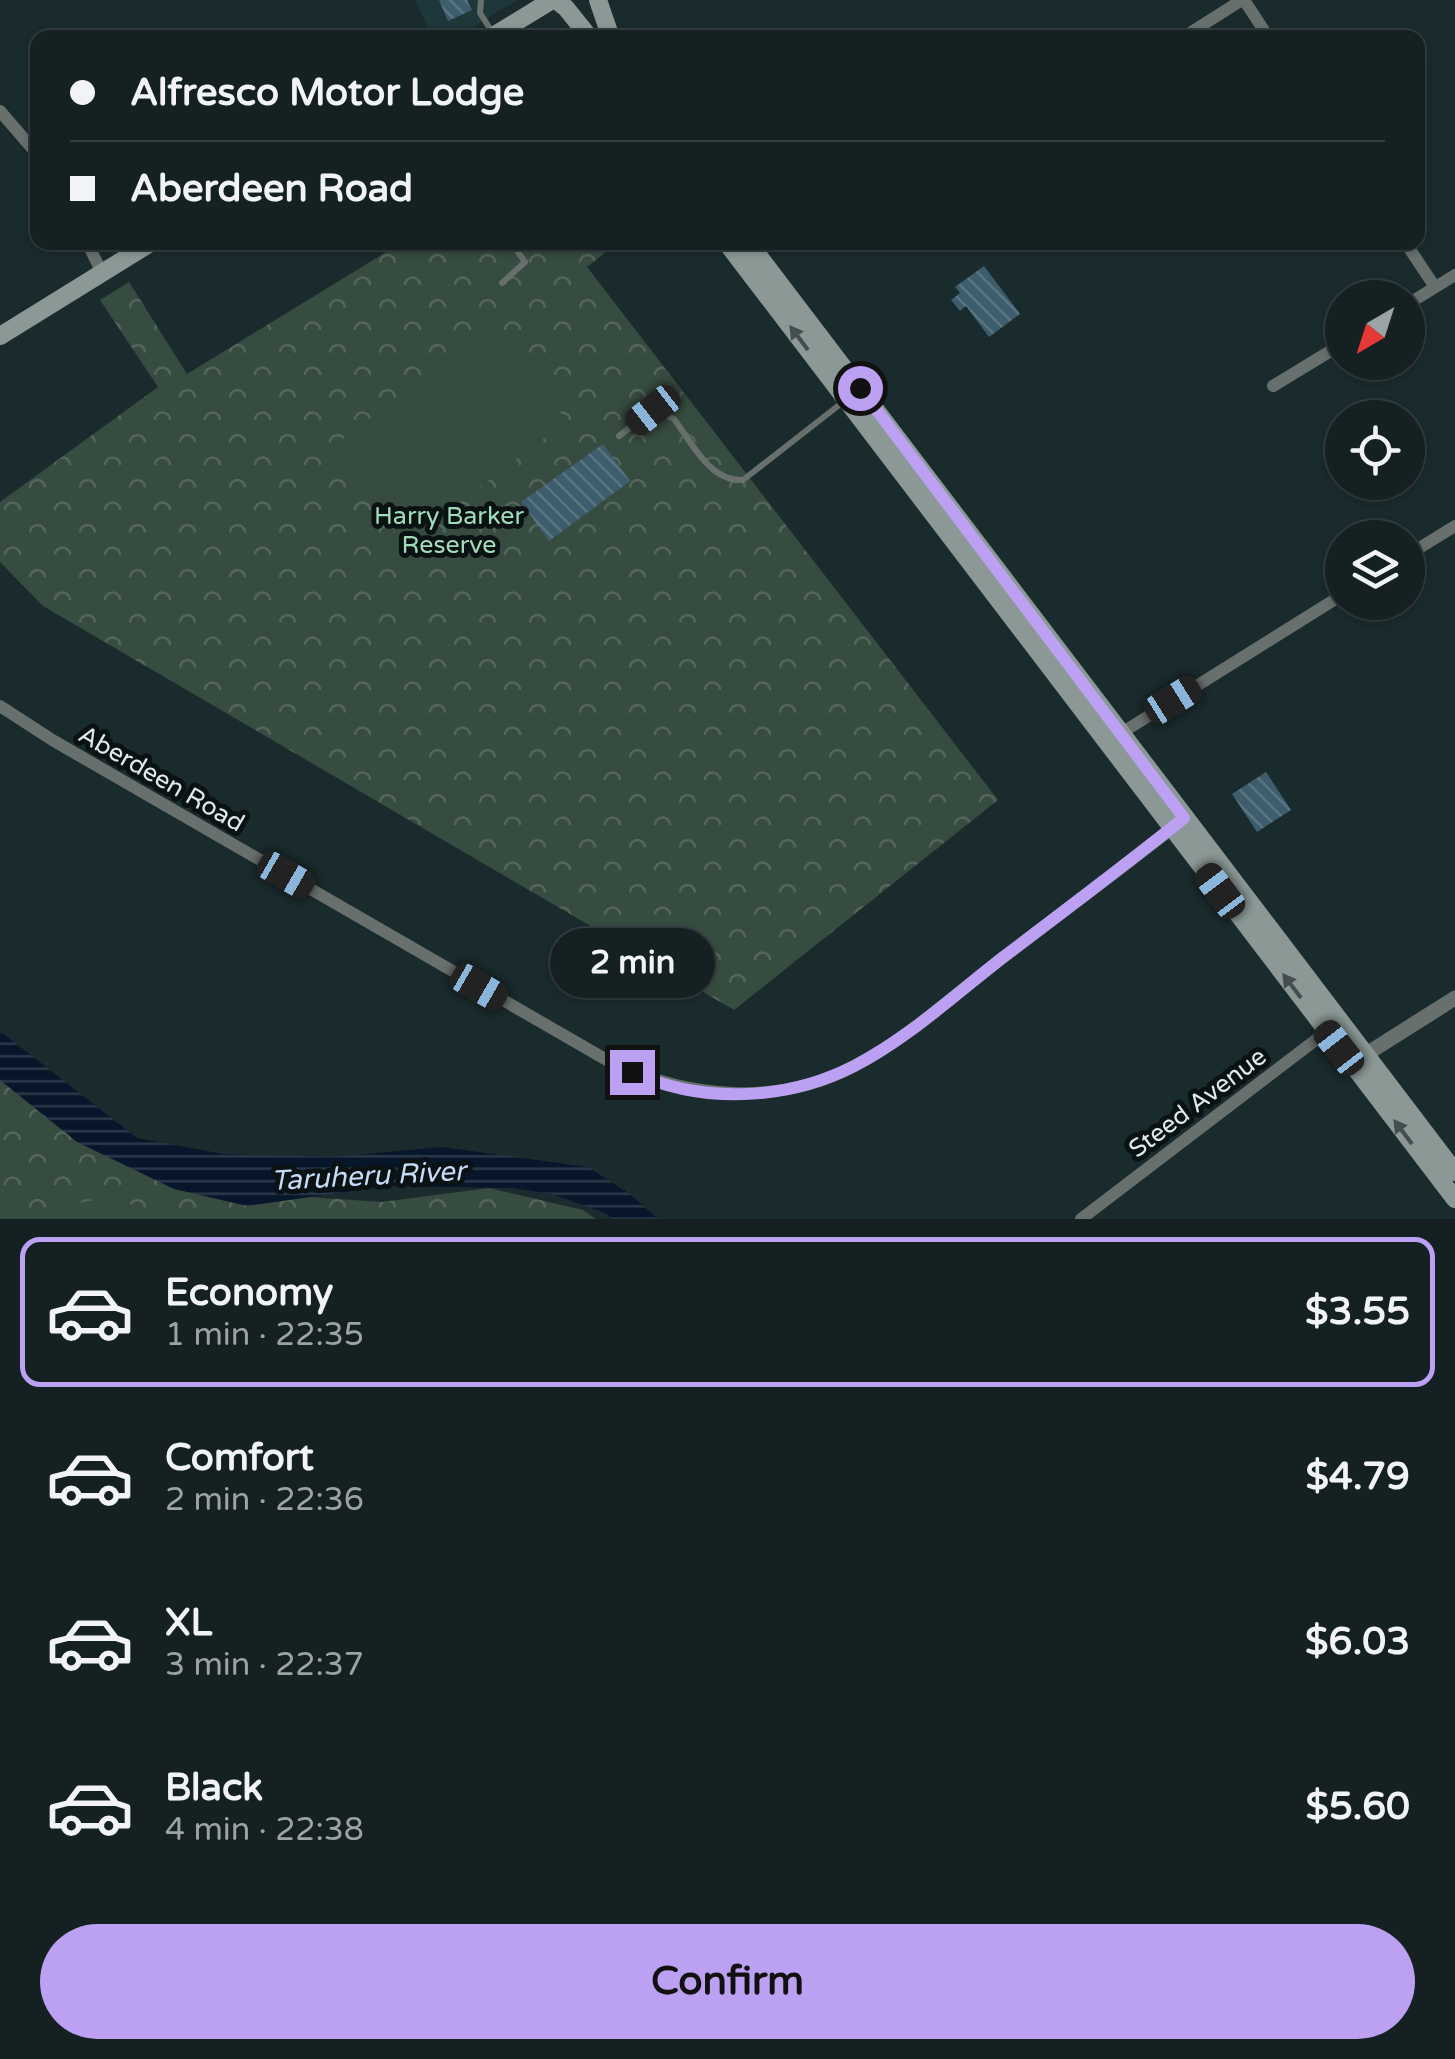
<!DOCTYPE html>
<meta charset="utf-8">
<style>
:root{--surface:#142022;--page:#212d2f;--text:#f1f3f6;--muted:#9da3a5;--line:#333e40;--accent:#bca0f2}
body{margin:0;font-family:"Varela Round",sans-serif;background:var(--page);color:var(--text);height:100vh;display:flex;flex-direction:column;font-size:38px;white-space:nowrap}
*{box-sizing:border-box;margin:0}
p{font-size:32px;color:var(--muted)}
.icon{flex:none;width:55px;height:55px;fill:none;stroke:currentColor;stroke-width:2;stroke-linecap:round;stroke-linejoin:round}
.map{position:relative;height:1219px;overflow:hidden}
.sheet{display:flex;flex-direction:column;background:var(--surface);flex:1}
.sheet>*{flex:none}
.guide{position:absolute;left:30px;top:30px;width:1395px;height:220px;border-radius:20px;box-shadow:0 2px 8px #0004,0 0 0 2px var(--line);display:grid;align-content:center;height:220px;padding:0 40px;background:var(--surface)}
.needle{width:65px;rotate:219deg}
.fabs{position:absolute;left:1325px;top:280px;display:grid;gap:20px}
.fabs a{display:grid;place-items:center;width:100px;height:100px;border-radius:50%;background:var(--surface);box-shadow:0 2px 8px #0004,0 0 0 2px var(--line);font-size:50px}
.end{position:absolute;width:45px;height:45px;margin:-22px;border:12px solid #bca0f2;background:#111;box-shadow:0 0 0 5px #111}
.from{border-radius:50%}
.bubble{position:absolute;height:70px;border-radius:35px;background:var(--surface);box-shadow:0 2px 8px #0004,0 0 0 2px var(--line);font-size:32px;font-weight:800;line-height:70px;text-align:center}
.car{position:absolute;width:30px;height:60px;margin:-30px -15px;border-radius:12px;box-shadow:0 0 8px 2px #0007;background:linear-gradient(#222 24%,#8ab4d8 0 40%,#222 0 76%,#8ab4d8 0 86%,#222 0)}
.guide b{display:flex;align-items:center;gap:35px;height:95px;font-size:38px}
.guide b+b{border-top:2px solid var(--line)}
.guide i{width:25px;height:25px;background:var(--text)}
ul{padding:18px 0 0;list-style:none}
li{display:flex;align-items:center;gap:30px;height:150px;margin:0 20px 15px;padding:0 20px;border:5px solid transparent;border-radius:20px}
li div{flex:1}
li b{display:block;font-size:38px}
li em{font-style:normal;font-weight:800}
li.current{border-color:var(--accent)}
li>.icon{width:90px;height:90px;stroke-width:1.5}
.primary-button{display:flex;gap:20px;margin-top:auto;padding:20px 40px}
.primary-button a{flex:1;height:115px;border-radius:60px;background:var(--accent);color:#111;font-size:40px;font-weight:800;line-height:115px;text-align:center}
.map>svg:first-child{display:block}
.built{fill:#1d373b}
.forest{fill:url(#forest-crowns)}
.pitch{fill:#374c40}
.water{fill:url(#water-rules)}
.building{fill:url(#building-back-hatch)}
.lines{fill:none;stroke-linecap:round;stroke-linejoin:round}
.service{stroke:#68706e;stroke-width:6}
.minor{stroke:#68706e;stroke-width:12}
.tertiary{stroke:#68706e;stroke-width:15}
.secondary{stroke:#8b9896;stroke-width:18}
.oneway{fill:#454e4e}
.route{stroke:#bca0f2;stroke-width:12}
.labels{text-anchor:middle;stroke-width:10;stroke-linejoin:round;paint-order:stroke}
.park-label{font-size:25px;fill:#a2dbba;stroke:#0b1213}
.street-label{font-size:25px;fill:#dfeaeb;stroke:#0b1213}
.water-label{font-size:28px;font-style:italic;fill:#c6dbf7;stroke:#0b1213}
</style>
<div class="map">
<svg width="1455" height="1219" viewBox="0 0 1455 1219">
<defs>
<pattern id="forest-crowns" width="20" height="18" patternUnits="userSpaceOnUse" patternTransform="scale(2.5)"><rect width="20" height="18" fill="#374c40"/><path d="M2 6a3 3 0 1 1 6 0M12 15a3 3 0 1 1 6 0" fill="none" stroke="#54665c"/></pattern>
<pattern id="water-rules" width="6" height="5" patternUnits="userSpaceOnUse" patternTransform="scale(2.5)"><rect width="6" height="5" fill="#07162a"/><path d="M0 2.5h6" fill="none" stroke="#2b3849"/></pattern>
<pattern id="building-back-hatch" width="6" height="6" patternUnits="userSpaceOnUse" patternTransform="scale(2.5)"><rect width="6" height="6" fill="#3e5d6c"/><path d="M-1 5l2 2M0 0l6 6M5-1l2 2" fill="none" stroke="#597481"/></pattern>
</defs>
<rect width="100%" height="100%" fill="#1a2b2d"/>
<path class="built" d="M415,0H517L456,38L432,37Z"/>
<path class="forest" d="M401,243H617L587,267L998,800L734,1010L43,606L0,562V502L158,387L100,300L129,282L187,374Z
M0,1075L191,1189L382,1202L489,1188L583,1210L596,1219H0Z"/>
<path class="pitch" d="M494,325L567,421L404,544L331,448Z
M94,1200L136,1205L164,1219H35L54,1209Z"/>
<path class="water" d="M0,1031L137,1138L223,1154L332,1157L442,1147L588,1167L630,1194L658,1219H613L605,1213L552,1194L513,1188L388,1186L247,1206L174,1189L77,1142L0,1080Z"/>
<path class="building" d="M439,0H467L472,10L448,21Z
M984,266L1020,314L989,337L966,306L960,311L951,300L960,293L955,287Z
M603,444L630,481L549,541L521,502Z
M1266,772L1291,810L1257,832L1232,794Z"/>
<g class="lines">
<path class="service" d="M481,0L480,13L494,35
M502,283L525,262L511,242
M619,436L653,410L674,419C692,443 710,482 743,480L843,402"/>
<path class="minor" d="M1244,0L1269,38
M1182,38L1242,0
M0,111L38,155
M87,242L102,273
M1405,242L1435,287
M1408,304L1455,275
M1273,386L1342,344
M1408,555L1455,526
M0,706L54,741L612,1063C690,1098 776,1107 855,1066C904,1040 947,1001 991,967C1053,919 1117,872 1179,823
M1115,737L1342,595
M1081,1219L1334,1026"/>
<path class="tertiary" d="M1357,1060L1455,998"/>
<path class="secondary" d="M556,0L566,8L590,38
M598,0L611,38
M490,38L552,0
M726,242L1455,1199
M748,242L1455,1172
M0,336L152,242"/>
</g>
<defs><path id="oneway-solid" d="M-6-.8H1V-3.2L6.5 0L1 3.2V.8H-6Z" transform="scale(2.5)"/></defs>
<g class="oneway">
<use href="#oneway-solid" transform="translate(799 338) rotate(-127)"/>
<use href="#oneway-solid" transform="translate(1292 986) rotate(-127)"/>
<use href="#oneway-solid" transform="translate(1403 1132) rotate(-127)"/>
</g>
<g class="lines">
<path class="route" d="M632,1072C701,1104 786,1101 854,1066C907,1039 955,995 1002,958C1063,912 1124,866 1184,818L860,388"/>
</g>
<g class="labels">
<g class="park-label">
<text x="449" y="524">Harry Barker<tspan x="449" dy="29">Reserve</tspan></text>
</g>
<g class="street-label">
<text transform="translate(162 778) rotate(30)" y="9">Aberdeen Road</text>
<text transform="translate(1197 1102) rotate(-37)" y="9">Steed Avenue</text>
</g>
<g class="water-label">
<text transform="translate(368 1175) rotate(-3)" y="10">Taruheru River</text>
</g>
</g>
</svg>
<div class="fabs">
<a><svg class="needle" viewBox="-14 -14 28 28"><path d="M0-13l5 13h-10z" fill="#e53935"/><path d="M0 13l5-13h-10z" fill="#9da3a5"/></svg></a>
<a><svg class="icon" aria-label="locate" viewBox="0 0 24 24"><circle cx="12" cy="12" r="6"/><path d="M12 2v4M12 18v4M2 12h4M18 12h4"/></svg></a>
<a><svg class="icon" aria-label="layers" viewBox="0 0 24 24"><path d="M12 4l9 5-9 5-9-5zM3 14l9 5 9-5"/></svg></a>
</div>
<i class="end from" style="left:860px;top:388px"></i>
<i class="end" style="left:632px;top:1072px"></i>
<div class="bubble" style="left:550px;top:928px;width:165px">2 min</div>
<i class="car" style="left:653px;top:410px;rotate:232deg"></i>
<i class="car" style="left:1173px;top:700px;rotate:58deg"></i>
<i class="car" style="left:286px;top:875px;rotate:120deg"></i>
<i class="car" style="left:1220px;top:891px;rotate:323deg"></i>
<i class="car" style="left:479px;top:987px;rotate:120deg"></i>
<i class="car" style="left:1339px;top:1048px;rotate:322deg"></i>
<div class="guide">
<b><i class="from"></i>Alfresco Motor Lodge</b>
<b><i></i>Aberdeen Road</b>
</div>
</div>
<section class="sheet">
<ul>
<li class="current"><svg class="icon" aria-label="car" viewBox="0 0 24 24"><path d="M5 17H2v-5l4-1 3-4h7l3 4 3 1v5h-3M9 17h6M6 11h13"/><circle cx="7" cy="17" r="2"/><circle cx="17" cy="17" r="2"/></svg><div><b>Economy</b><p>1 min · 22:35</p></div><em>$3.55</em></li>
<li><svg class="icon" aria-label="car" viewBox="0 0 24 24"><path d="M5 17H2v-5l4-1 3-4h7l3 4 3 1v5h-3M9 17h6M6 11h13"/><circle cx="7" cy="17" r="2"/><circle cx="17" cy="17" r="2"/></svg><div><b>Comfort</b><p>2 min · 22:36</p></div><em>$4.79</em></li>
<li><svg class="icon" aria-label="car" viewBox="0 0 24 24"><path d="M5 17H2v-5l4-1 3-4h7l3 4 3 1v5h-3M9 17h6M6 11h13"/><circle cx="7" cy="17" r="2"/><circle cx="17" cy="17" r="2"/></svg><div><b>XL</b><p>3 min · 22:37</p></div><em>$6.03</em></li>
<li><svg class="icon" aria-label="car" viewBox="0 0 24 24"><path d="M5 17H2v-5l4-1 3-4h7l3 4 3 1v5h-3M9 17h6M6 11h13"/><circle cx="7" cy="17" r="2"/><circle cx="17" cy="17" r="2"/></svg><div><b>Black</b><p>4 min · 22:38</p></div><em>$5.60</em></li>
</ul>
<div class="primary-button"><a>Confirm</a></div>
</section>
